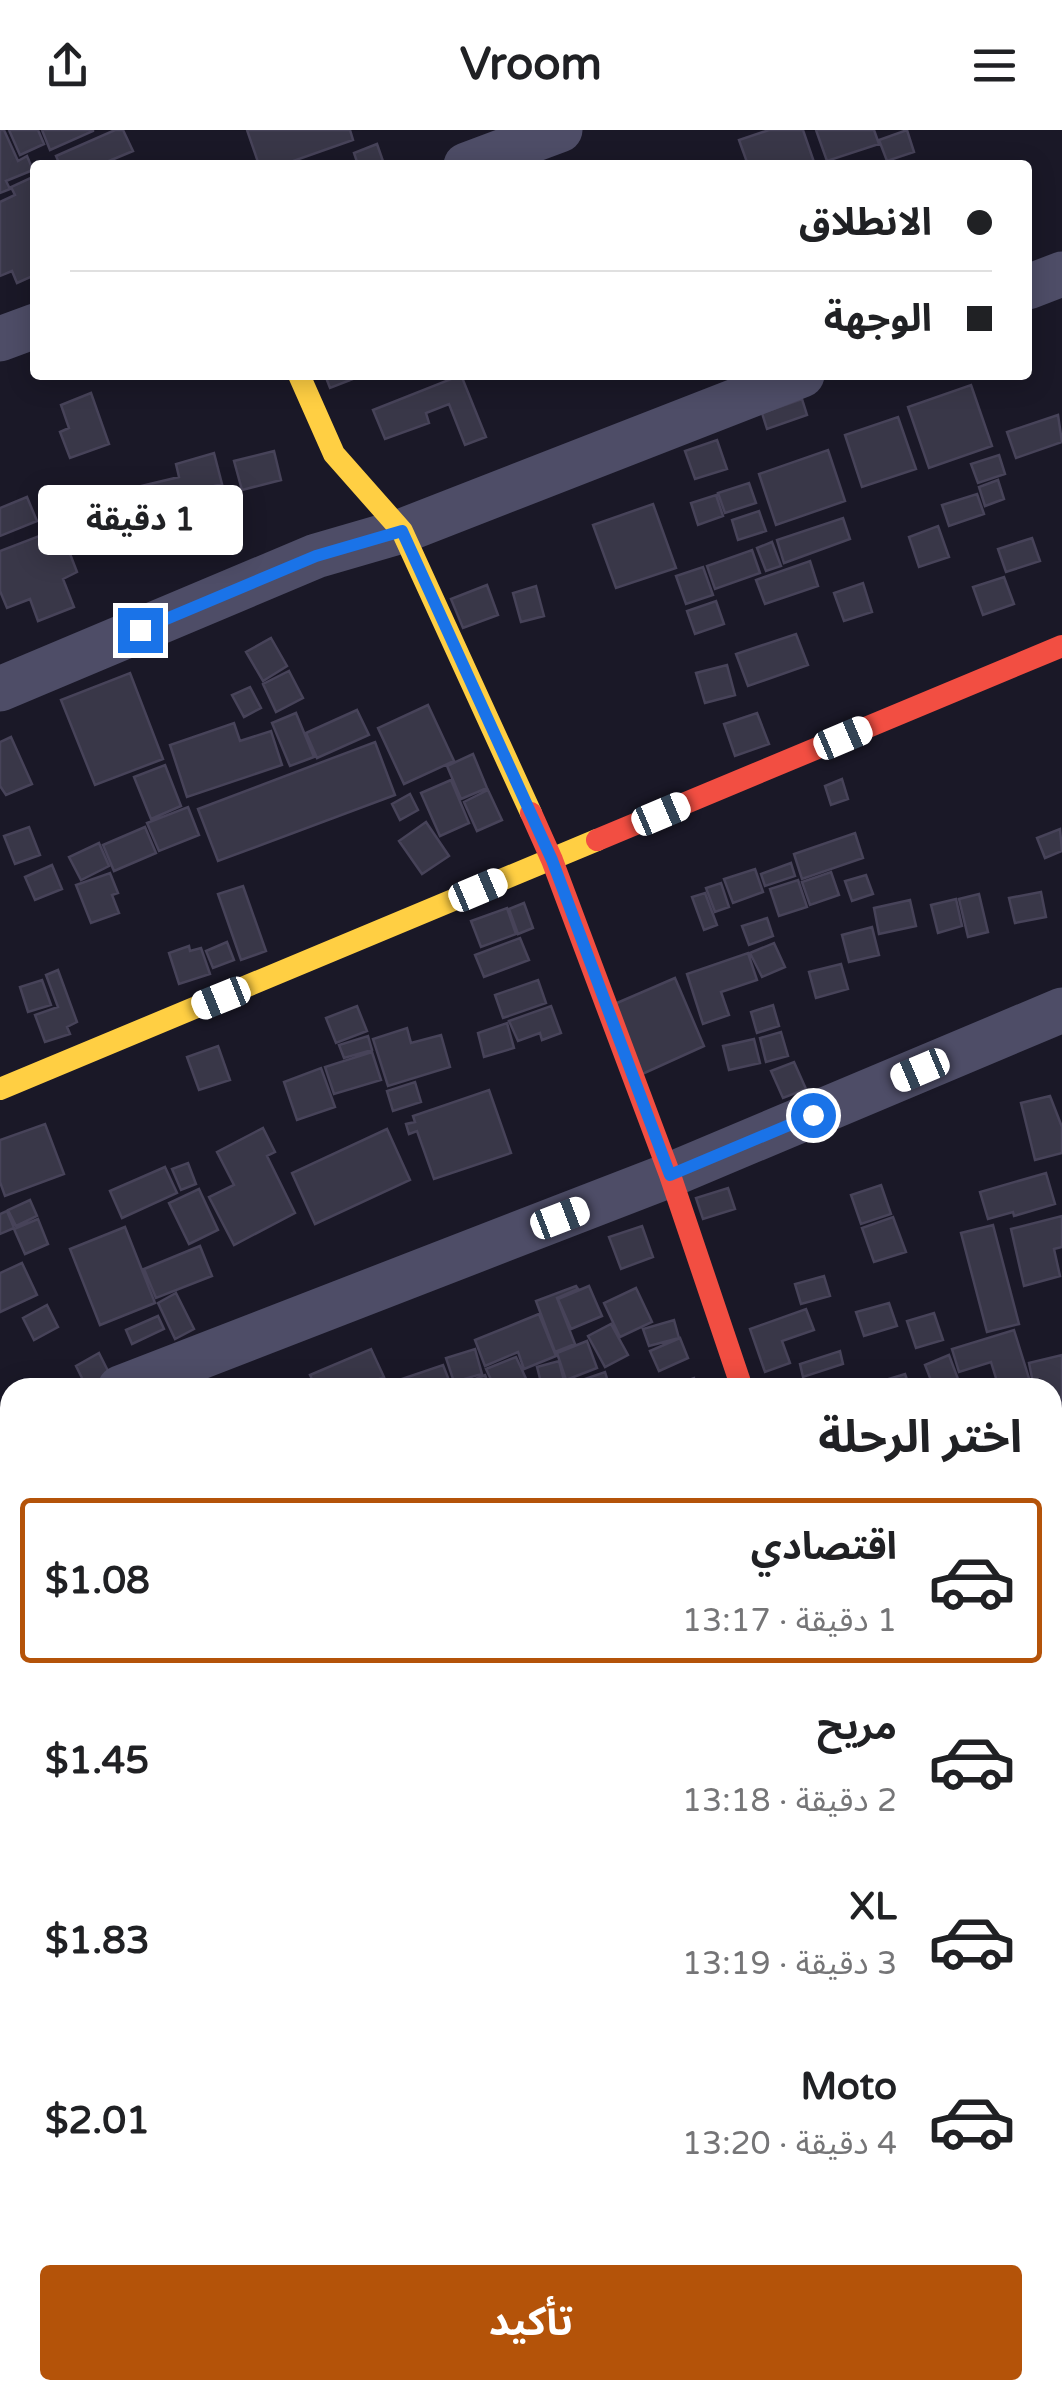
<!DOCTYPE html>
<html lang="ar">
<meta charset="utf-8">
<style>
:root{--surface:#fff;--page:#f2f2f2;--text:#202124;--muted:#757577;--line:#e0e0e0;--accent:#b45309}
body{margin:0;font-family:"Varela Round","Noto Sans Arabic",sans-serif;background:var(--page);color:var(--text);direction:rtl;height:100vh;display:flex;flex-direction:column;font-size:38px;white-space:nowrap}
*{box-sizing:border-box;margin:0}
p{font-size:32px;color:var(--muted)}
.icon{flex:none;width:55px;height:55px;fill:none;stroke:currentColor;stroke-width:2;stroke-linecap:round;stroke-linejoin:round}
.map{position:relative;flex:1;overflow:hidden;direction:ltr}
.sheet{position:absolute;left:0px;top:1248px;width:1062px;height:1022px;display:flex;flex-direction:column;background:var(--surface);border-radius:30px 30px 0 0;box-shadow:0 5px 25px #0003;direction:rtl}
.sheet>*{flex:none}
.banner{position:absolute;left:30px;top:30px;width:1002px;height:220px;border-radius:10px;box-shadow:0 5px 25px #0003;direction:rtl;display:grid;align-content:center;height:220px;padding:0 40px;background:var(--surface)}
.end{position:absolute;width:45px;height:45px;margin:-22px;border:12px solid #1a73e8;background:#fff;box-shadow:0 0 0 5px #fff}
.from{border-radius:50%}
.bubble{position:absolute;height:70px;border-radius:10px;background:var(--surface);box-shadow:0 5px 25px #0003;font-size:32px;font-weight:700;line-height:70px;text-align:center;direction:rtl}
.car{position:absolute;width:30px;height:60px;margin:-30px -15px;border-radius:12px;box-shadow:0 0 8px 2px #0007;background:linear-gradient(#fff 24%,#345 0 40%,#fff 0 76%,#345 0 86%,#fff 0)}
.banner b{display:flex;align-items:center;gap:35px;height:95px;font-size:38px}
.banner b+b{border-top:2px solid var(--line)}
.banner i{width:25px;height:25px;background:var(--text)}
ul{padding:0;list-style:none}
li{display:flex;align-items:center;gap:30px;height:165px;margin:0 20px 15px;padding:0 20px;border:5px solid transparent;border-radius:10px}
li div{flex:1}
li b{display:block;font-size:38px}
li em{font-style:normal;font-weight:700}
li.selected{border-color:var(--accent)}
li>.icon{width:90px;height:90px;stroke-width:1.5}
h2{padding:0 40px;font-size:45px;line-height:120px}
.button{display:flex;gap:20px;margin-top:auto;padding:20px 40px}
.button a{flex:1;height:115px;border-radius:10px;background:var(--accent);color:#fff;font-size:40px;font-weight:700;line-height:115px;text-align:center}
header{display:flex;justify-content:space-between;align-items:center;height:130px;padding:0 40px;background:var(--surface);font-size:45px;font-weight:700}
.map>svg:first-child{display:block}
.building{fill:#393748;stroke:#474359;stroke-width:2.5}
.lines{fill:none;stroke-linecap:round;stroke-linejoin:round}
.street{stroke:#4e4d67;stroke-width:45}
.slow{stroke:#ffcf43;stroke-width:22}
.jam{stroke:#f24e42;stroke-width:22}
.route{stroke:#1a73e8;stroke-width:12}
</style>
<header><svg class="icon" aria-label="menu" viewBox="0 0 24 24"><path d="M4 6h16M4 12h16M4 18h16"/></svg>Vroom<svg class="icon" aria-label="share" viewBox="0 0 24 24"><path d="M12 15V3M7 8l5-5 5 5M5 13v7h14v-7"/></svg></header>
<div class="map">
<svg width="1062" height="2269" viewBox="0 0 1062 2269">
<rect width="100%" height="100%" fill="#1a1827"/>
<path class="building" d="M0,0H4L18,31L27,26L33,40L6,51L10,59L0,63Z
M9,0H38L44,14L20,25Z
M42,0H93V1L50,20Z
M115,0H123L133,21L109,31L111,35H60L56,26Z
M247,0H350L353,10L282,35H259Z
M769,0H803L815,35H748L739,10Z
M816,0H874L879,14L827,31Z
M907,0L914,22L887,31L879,10Z
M377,14L384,34L358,35L354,23Z
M35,46V145L17,153L12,141L0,146V72L15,65L11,57Z
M325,245H363L330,258Z
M461,245L486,307L465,315L449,274L426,283L429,293L385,309L373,280Z
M971,255L992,316L929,338L908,277Z
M91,263L109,314L70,328L60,302L69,298L61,275Z
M802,269L807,285L767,299L762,283Z
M1058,285L1062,312L1016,328L1007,302Z
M898,287L916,339L862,357L845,305Z
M717,310L727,339L695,349L685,321Z
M828,320L845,371L776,395L759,344Z
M274,321L281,350L242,360L234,331Z
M214,323L222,354L191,362L193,374L176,378L184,410L144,420L129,359L179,347L176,334Z
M999,325L1005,344L978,353L971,334Z
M998,350L1004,369L985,376L979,357Z
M749,353L756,373L725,383L718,363Z
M977,364L984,384L949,396L942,375Z
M716,365L723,386L698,395L691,373Z
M27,367L37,391L0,406V378Z
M653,374L676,438L616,458L593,395Z
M759,381L766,401L738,410L732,390Z
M843,388L850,409L784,433L777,410Z
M938,396L949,427L919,437L909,407Z
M60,398L77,442L63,449L74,477L38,491L30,469L7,478L0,461V421Z
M1032,408L1040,431L1006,442L998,419Z
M772,412L781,436L766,441L757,418Z
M752,420L760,443L715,459L707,436Z
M810,431L818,456L765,474L756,450Z
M703,437L713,465L686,474L676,446Z
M1004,447L1014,474L983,485L973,457Z
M863,453L872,482L844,491L834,463Z
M487,455L498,485L463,498L451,469Z
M536,456L544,486L521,492L513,463Z
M716,471L724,494L695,504L687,481Z
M796,504L808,535L748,556L736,524Z
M271,508L287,536L263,551L246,522Z
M727,535L735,565L705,573L696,543Z
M289,541L303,568L276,582L263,554Z
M130,543L163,629L95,655L61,570Z
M250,557L261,578L244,587L232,565Z
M428,575L454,631L404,654L378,598Z
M357,580L369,605L317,628L306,603Z
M296,583L314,627L290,636L272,593Z
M757,583L769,614L735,626L724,594Z
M234,593L240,611L271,601L282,635L187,667L170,615Z
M11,607L32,654L6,665L0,656V612Z
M375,612L395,665L218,731L198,679Z
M473,624L487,658L461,669L447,636Z
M165,635L181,676L151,689L134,647Z
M842,649L848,669L831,675L825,656Z
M451,650L469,693L440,706L421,663Z
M488,660L502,690L477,701L464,672Z
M410,664L418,680L400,690L392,674Z
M188,677L199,705L159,721L147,693Z
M426,692L449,726L422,744L399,711Z
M29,697L40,725L15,734L4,706Z
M145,697L156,723L114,741L103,715Z
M1060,699L1062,721L1045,728L1037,708Z
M855,703L863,728L802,749L794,724Z
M99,713L109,736L81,750L69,727Z
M791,733L795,746L765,756L761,744Z
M52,735L62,759L35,770L25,747Z
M755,739L763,762L733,773L724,749Z
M831,742L839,765L810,775L802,752Z
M110,743L118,763L112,765L119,783L91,793L76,755Z
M866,745L873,764L852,771L845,751Z
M798,750L807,777L779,786L770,759Z
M721,753L729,777L715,782L706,758Z
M243,756L266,821L241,830L218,764Z
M1041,762L1046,787L1015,793L1009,768Z
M705,763L717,795L704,800L692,767Z
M979,764L988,802L968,807L959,769Z
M956,769L962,796L938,803L931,775Z
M910,770L916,796L879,804L874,778Z
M524,773L533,798L518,804L509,779Z
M507,778L516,804L481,817L471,791Z
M767,788L773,806L749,815L742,796Z
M872,797L879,825L849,832L842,805Z
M520,808L529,830L484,847L475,825Z
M227,812L234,830L213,838L206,821Z
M774,813L785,837L762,847L750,823Z
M189,816L190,821L201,818L210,844L179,854L169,823Z
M748,823L757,850L721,862L729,885L703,894L687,844Z
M841,834L848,859L816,868L809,842Z
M58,840L77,892L67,897L70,904L45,912L35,885L58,877L46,845Z
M675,848L704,916L640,945L610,876Z
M42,850L51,875L28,882L20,857Z
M538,850L546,873L503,888L495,865Z
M773,875L779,896L757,903L751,882Z
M357,876L367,901L336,913L326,888Z
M551,876L561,903L542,910L540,903L518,911L509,891Z
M507,893L514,918L484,927L478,903Z
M407,898L411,913L441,905L450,937L388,956L373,909Z
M781,902L788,926L766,932L760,908Z
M368,906L372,920L344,928L339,915Z
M754,909L760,933L729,940L723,916Z
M218,916L230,950L199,960L187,927Z
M372,922L381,950L334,964L325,937Z
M794,932L806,959L783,968L771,941Z
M321,938L335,977L297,990L284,952Z
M415,952L421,972L393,981L387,961Z
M489,960L511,1023L434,1049L417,1001L409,1004L406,994L415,992L413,986Z
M1050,966L1062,997V1023L1035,1030L1021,973Z
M45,994L64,1044L5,1066L0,1052V1010Z
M263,998L275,1022L267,1026L295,1083L234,1115L209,1067L234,1055L217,1022Z
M387,999L410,1050L315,1094L292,1043Z
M188,1033L196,1054L181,1060L172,1039Z
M165,1037L177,1063L122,1088L110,1061Z
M1046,1043L1055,1074L1014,1086L1013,1082L988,1089L980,1062Z
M881,1055L891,1084L861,1094L851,1065Z
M728,1058L735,1079L703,1089L696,1068Z
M199,1059L218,1100L189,1114L169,1073Z
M30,1070L37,1086L16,1096L8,1080Z
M7,1081L14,1098L0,1104V1084Z
M1062,1086V1117L1054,1119L1060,1146L1024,1156L1011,1099Z
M893,1087L906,1122L874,1132L862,1098Z
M38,1089L48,1114L25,1124L14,1099Z
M993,1095L1019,1194L987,1202L961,1103Z
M642,1096L653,1127L621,1139L609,1107Z
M125,1097L155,1173L100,1195L70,1119Z
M200,1116L212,1146L156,1168L144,1139Z
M22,1133L37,1165L0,1182V1143Z
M824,1146L830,1166L801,1174L795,1154Z
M576,1156L578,1159L557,1168L575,1214L555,1222L536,1171Z
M589,1156L602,1186L571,1199L558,1169Z
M636,1158L652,1192L620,1207L604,1173Z
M176,1163L194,1199L175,1209L158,1173Z
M889,1173L897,1196L864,1206L856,1182Z
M47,1175L58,1197L34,1210L23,1188Z
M806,1179L814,1200L782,1211L790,1233L765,1242L750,1199Z
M934,1183L943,1210L916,1218L907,1191Z
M539,1184L556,1226L524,1239L518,1222L485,1236L475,1210Z
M158,1186L164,1199L132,1214L126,1200Z
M674,1190L679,1208L649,1216L643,1199Z
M611,1194L628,1225L605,1237L588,1206Z
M1014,1200L1032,1258H999L991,1232L959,1242L952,1219Z
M680,1208L688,1228L659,1241L650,1221Z
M587,1211L597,1238L566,1250L557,1223Z
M371,1219L384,1247L359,1258H316L310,1245Z
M475,1219L482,1244L454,1252L446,1228Z
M840,1221L843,1234L803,1247L800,1234Z
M99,1223L110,1245L87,1258L76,1236Z
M949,1225L958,1249L934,1258L925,1235Z
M1062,1225V1295L1052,1297V1258H1034L1029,1233Z
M516,1227L528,1253L517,1258H495L486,1239Z
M559,1231L564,1251L542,1256L537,1237Z
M443,1235L452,1258H385L384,1255Z
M605,1242L610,1258H559Z
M905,1244L910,1258H859Z
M485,1245L490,1258H454V1257Z
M694,1248L697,1258L668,1257Z
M1052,1399L1059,1428L1052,1430Z
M1062,1462V1525L1052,1529V1466Z
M4,1476L10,1490L0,1494V1477Z
M10,1515V1558L0,1561V1519Z
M10,1895V1930L0,1934V1899Z
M10,1943V1971L0,1974V1947Z
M1062,1968V1996L1052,1998V1970Z
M10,1986V2022L7,2024L3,2008L0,2009V1989Z
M1062,2006V2080L1052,2082V2008Z
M1062,2206V2241L1052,2243V2208Z
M1062,2245V2269H1055L1052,2247Z
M10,2247V2260H40L10,2268L4,2248Z
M59,2260L61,2269H29V2267Z
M78,2260H135L138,2269H81Z
M242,2260H301L303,2269H244Z
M306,2260H347L349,2269H308Z
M393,2260H440L442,2269H396Z"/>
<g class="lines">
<path class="street" d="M466,35L560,0
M1028,157L1062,144
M0,209L35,196
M0,559L316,426L402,401L802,245
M120,1258L670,1045L1062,880
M0,1304L10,1300
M1052,1376L1062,1372
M0,1736L10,1733
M1052,1768L1062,1765
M0,2084L10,2081
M1052,2168L1062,2166
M659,2269L694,2260"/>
<path class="slow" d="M299,245L334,324L402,401L531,683
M0,959L597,710"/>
<path class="jam" d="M531,683L552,730L670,1045L742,1258
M597,710L1062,516"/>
</g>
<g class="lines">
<path class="route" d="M140,500L316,426L402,401L552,730L670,1045L813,985"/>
</g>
</svg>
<i class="end from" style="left:813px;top:985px"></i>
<i class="end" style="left:140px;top:500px"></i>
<div class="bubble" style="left:38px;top:355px;width:205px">1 دقيقة</div>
<i class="car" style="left:843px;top:608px;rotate:67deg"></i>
<i class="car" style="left:661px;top:684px;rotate:67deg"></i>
<i class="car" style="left:478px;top:760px;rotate:67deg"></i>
<i class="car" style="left:221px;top:868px;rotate:248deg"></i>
<i class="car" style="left:920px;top:940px;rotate:247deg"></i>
<i class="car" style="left:560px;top:1088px;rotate:69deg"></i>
<div class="banner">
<b><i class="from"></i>الانطلاق</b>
<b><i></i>الوجهة</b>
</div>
<section class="sheet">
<h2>اختر الرحلة</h2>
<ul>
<li class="selected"><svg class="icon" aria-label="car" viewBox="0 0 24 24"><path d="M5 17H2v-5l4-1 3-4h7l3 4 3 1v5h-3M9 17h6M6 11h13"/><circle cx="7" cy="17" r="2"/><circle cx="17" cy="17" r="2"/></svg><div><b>اقتصادي</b><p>1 دقيقة · 13:17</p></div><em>$1.08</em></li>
<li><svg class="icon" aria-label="car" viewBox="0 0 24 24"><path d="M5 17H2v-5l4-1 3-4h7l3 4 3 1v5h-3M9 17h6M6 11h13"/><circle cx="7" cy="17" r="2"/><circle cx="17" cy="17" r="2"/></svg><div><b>مريح</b><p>2 دقيقة · 13:18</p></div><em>$1.45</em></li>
<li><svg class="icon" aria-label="car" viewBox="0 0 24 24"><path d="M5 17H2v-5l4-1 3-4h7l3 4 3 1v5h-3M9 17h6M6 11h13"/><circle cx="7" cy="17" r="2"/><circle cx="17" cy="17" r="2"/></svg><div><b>XL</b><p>3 دقيقة · 13:19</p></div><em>$1.83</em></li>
<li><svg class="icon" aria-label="car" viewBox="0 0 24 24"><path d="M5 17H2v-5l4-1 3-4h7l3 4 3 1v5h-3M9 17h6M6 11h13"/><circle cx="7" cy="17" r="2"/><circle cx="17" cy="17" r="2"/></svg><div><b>Moto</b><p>4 دقيقة · 13:20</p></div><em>$2.01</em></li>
</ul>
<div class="button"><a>تأكيد</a></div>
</section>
</div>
